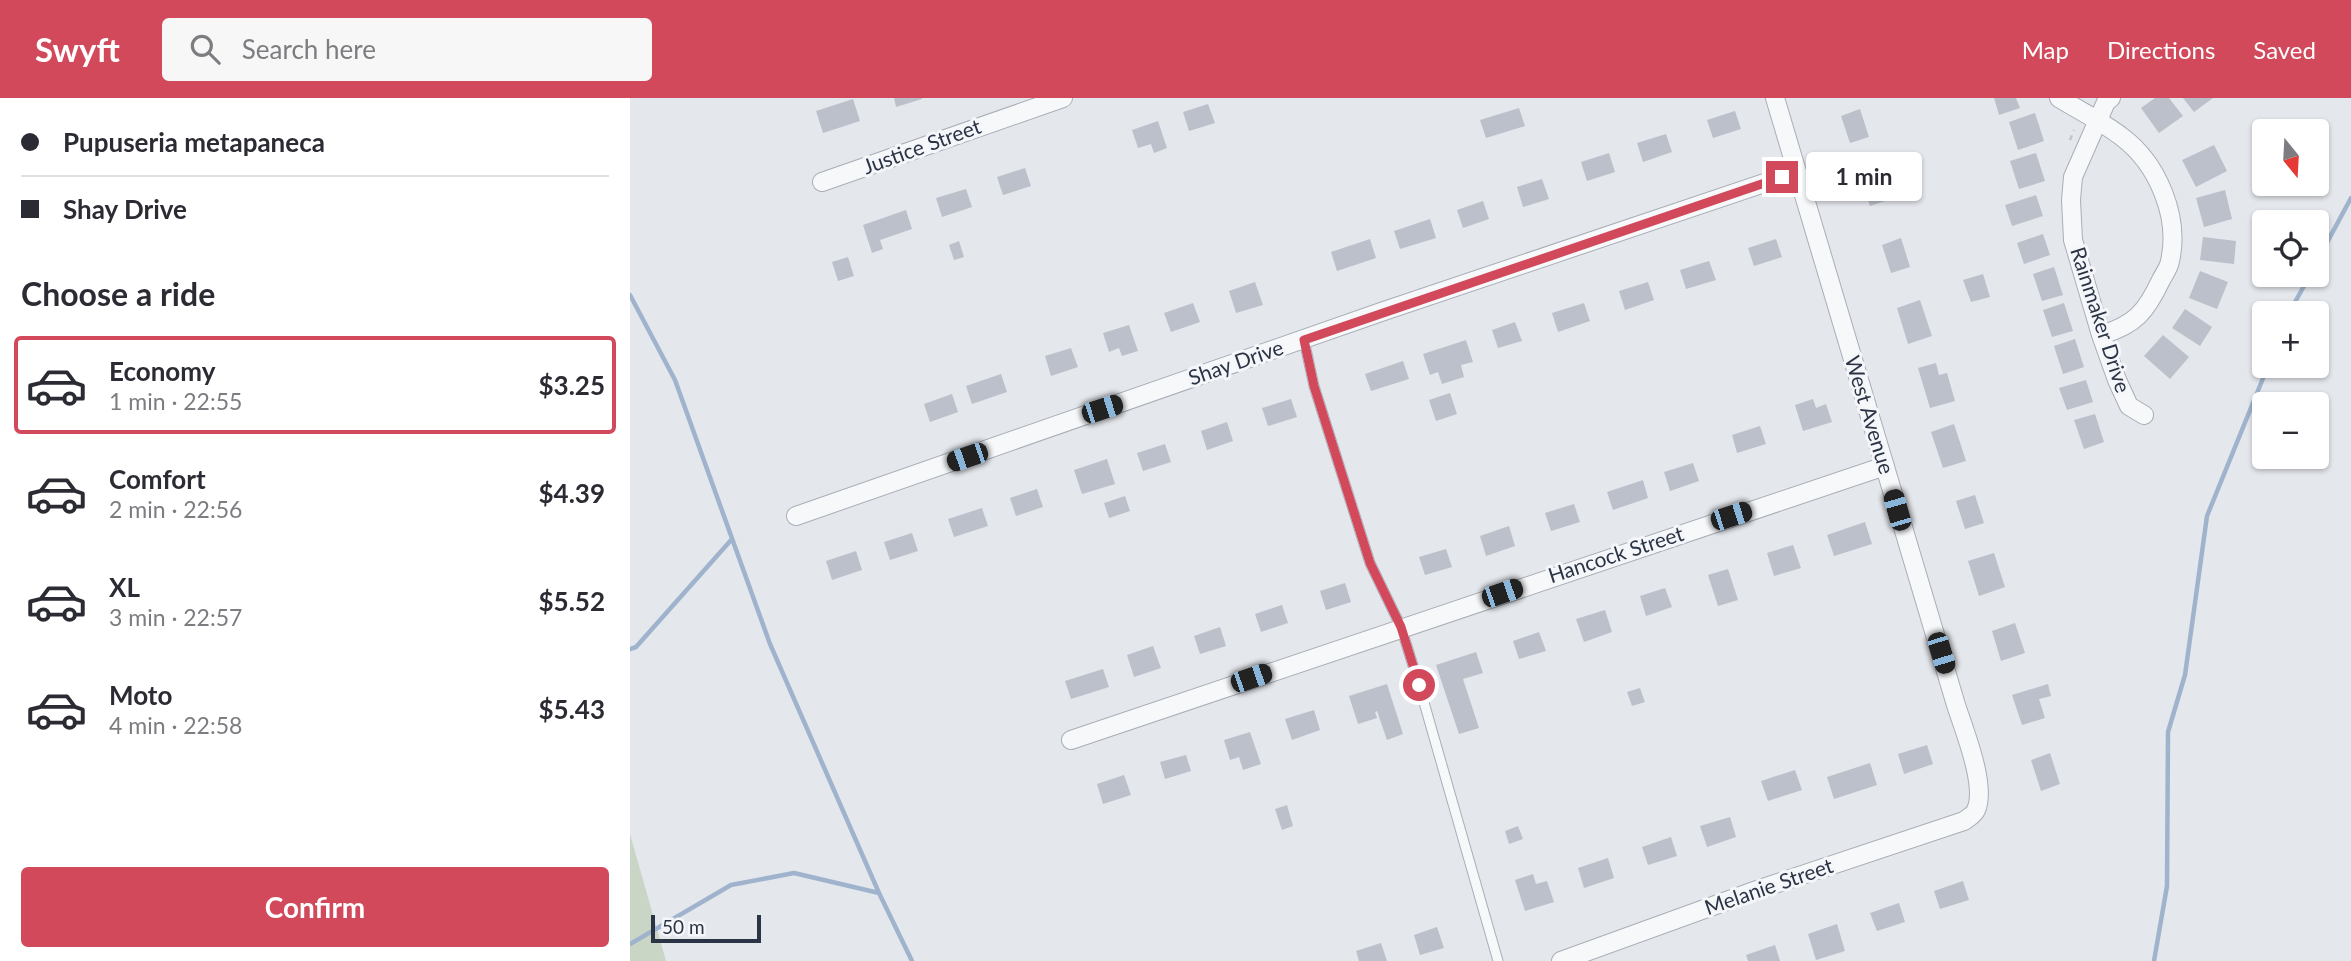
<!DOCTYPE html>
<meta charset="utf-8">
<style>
:root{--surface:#fff;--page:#f7f7f7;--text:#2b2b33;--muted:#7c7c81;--line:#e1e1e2;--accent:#d1495b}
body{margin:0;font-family:Lato,sans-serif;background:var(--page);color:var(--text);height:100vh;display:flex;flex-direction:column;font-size:26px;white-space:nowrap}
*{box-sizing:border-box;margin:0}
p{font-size:23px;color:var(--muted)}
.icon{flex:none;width:38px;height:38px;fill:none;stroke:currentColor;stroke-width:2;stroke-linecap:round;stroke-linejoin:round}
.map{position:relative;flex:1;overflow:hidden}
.sheet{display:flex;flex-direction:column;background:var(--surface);width:630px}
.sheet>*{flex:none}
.top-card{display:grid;align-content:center;height:154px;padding:0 21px;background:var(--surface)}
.needle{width:46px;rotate:162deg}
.controls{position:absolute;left:1622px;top:21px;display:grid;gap:14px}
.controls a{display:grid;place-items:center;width:77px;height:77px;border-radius:7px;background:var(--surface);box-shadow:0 2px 5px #0004;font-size:35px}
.scale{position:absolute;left:21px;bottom:18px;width:110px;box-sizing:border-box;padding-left:7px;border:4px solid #2b3445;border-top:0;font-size:19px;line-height:24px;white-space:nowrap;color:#2b3445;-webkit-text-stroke:5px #f4f6f9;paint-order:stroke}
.end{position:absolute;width:32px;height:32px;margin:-16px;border:9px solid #d1495b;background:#fff;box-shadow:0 0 0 4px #fff}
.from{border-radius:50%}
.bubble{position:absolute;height:49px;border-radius:7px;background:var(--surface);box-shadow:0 2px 5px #0004;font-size:23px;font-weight:700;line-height:49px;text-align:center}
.car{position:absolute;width:21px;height:42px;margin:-21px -10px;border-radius:9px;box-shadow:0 0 5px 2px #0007;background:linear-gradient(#222 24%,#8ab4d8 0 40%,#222 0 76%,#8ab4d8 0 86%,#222 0)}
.top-card b{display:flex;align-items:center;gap:24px;height:66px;font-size:26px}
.top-card b+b{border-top:2px solid var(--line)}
.top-card i{width:18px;height:18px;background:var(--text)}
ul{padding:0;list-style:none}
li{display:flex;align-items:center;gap:21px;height:98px;margin:0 14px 10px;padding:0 7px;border:4px solid transparent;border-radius:7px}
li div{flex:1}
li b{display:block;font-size:26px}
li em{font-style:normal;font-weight:700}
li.current{border-color:var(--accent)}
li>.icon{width:63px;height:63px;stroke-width:1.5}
h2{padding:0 21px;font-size:32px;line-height:84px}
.action{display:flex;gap:14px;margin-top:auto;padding:14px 21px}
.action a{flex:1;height:80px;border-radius:7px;background:var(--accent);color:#fff;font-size:28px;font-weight:700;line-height:80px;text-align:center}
header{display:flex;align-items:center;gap:42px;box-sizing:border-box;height:98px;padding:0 35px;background:var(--accent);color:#fff}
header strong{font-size:33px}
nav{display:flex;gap:38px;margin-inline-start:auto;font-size:24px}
.search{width:490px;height:63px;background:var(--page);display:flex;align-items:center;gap:18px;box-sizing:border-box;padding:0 24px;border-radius:7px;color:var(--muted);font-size:26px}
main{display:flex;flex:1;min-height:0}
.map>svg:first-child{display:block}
.green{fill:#c9d6c5}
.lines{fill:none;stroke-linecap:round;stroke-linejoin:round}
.stream{stroke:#9fb4cc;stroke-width:4.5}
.building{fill:#bbc0ca}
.lane-casing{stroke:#a9aeb7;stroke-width:11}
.street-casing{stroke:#a9aeb7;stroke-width:20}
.path{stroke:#c2c5cb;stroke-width:2.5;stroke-dasharray:5 5;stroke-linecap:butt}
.lane{stroke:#f7f8fa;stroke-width:9}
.street{stroke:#f7f8fa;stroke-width:18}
.route{stroke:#d1495b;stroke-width:9}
.labels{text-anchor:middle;stroke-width:6;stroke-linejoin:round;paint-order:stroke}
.street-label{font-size:21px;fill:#2b3445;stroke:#f4f6f9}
</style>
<header>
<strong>Swyft</strong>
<div class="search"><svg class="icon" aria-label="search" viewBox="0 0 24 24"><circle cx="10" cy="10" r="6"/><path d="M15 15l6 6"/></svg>Search here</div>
<nav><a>Map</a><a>Directions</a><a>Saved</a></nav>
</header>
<main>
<section class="sheet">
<div class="top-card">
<b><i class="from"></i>Pupuseria metapaneca</b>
<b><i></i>Shay Drive</b>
</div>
<h2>Choose a ride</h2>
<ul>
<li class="current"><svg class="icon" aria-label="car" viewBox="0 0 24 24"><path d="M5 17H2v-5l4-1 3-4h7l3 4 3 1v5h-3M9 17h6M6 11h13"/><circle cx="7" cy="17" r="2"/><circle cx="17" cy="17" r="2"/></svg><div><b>Economy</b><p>1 min · 22:55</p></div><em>$3.25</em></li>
<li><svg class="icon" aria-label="car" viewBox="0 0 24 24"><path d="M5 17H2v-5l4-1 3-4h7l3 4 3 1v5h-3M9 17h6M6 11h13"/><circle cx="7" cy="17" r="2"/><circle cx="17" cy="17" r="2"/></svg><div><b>Comfort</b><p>2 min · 22:56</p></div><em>$4.39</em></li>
<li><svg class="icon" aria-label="car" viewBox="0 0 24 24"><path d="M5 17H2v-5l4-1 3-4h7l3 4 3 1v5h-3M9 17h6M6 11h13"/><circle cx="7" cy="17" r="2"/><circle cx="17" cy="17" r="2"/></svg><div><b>XL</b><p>3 min · 22:57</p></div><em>$5.52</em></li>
<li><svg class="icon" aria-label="car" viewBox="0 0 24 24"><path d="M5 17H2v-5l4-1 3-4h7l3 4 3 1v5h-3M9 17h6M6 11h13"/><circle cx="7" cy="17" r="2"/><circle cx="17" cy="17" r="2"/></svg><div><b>Moto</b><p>4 min · 22:58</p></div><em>$5.43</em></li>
</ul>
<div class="action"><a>Confirm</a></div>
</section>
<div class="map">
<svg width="1721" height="863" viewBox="0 0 1721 863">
<rect width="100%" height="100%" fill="#e4e7ec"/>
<path class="green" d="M0,736L36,863H0Z"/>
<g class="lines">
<path class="stream" d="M1687,163L1721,100
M0,197L45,282L140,546L249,795L282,863
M1659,215L1680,177
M0,551L6,549L102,441
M0,846L101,787L164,775L249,795
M1524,863L1537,788L1538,634L1555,577L1577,418L1638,268"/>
</g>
<path class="building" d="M264,0H292V1L266,9Z
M1364,0H1386L1390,10L1369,17Z
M1525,0H1539L1553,18L1529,35L1511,10Z
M1553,0H1583L1564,14Z
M223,1L230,23L193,35L186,13Z
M578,6L585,25L559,33L553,14Z
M889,10L895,28L856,40L850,22Z
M1230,11L1239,39L1220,45L1211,18Z
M1105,13L1111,31L1083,40L1077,22Z
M1405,15L1414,43L1388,52L1379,24Z
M528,23L537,50L524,55L521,46L508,50L502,32Z
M1036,36L1042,54L1013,64L1007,45Z
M1584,47L1597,73L1566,89L1552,62Z
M979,55L985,74L957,83L951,64Z
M1406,55L1415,83L1389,91L1380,63Z
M395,70L401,88L373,97L367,79Z
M1249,74L1258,102L1240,108L1231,80Z
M912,81L919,101L893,109L887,89Z
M336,91L342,109L312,119L306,100Z
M1595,92L1602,121L1574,129L1566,100Z
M1406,97L1413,118L1382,128L1375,107Z
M853,103L859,121L833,130L827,112Z
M276,112L282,131L250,142L253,151L242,155L233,127Z
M800,121L806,140L770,151L764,133Z
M1413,136L1420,157L1394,166L1387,145Z
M1573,139L1606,143L1604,166L1570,162Z
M1271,140L1280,169L1261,175L1252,147Z
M740,141L746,160L707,173L701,154Z
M1146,141L1152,159L1124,168L1118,150Z
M329,143L334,159L324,162L319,147Z
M218,159L224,178L208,183L202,164Z
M1079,163L1086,182L1056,191L1050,172Z
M1424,169L1433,197L1412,203L1403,176Z
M1570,173L1598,184L1587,211L1559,200Z
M1353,176L1360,199L1341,204L1333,182Z
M625,184L633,207L606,215L599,193Z
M1018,184L1024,202L995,212L989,193Z
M1290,202L1302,238L1278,246L1267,210Z
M563,205L570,224L541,234L534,215Z
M954,205L960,223L928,234L922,215Z
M1434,205L1443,233L1422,239L1413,212Z
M1555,211L1582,229L1570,248L1542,230Z
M885,224L892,243L868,250L862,232Z
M499,227L508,253L492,258L489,250L479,254L473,235Z
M1533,237L1559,259L1540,281L1514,258Z
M1445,241L1454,269L1433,276L1424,248Z
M836,242L843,264L831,267L834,279L812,286L808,274L800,277L793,256Z
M441,250L448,269L421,278L415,258Z
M773,263L779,281L741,293L735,276Z
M1306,265L1309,277L1317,275L1325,303L1300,310L1288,270Z
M371,276L377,294L342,306L336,288Z
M1456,282L1463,304L1437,312L1429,290Z
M820,295L827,316L806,323L799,302Z
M322,296L328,314L300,324L294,306Z
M661,301L667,319L638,328L632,310Z
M1183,301L1186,310L1196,306L1202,324L1173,333L1165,307Z
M1465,316L1474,344L1454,351L1444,322Z
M597,324L603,343L577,352L571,333Z
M1324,326L1336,363L1313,370L1301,334Z
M1130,328L1136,346L1107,355L1102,337Z
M535,346L541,364L513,373L507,355Z
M477,361L485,386L452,396L444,372Z
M1063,365L1069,383L1040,393L1034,374Z
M1013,382L1018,400L983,412L977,394Z
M407,391L413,409L386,418L380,400Z
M1345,397L1354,425L1335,431L1326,403Z
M495,398L500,413L479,420L474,405Z
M944,406L950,424L921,433L915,415Z
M352,410L358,428L324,439L318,421Z
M1235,424L1242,446L1204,458L1197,437Z
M879,428L885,448L856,458L850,438Z
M282,435L288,453L260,462L254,444Z
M1163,447L1171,470L1144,478L1137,455Z
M816,451L822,469L795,477L789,459Z
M226,453L232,472L202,482L196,463Z
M1364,455L1375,489L1349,498L1338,463Z
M1098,471L1108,502L1088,508L1078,477Z
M715,485L721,504L696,512L690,493Z
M1035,490L1042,509L1016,518L1010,498Z
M652,507L658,525L631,534L625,516Z
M975,512L982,534L954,544L946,521Z
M1385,525L1395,555L1371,563L1362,533Z
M590,529L596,548L570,556L564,538Z
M909,534L916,553L889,561L883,543Z
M523,548L531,570L504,579L497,557Z
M846,554L853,575L833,581L849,630L829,636L806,567Z
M473,571L479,589L441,601L435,583Z
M757,586L773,636L757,642L747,613L745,614L747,620L728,626L719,598Z
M1418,586L1421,598L1409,601L1415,620L1392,627L1382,597Z
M1010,590L1015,604L1002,608L997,594Z
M684,612L690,632L662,642L655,621Z
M620,634L631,666L613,672L609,659L600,662L594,642Z
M1297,647L1303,666L1274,676L1268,656Z
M1420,655L1430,686L1411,693L1401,662Z
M556,657L561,673L535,681L530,664Z
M1240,665L1247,687L1204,701L1197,679Z
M1165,672L1172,692L1138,703L1131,683Z
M494,677L501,697L473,706L467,686Z
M657,707L663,728L652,732L645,711Z
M1100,719L1106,739L1077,749L1070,728Z
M888,728L893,741L879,746L875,733Z
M1041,739L1047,758L1018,767L1012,749Z
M978,760L984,780L954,790L948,770Z
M903,776L906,786L917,783L924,804L895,813L885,782Z
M1333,783L1339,802L1310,811L1304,793Z
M1269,805L1275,824L1247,833L1240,815Z
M1207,826L1215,853L1186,862L1178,836Z
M807,829L814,850L790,857L784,837Z
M751,845L757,863H729L726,853Z
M1145,847L1150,863H1118L1116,857Z"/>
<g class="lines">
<g class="lane-casing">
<path id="lane" d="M674,242L684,288L740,465L771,529L789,587L868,863"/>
</g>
<g class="street-casing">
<path id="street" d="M1429,0C1450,13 1473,24 1492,39C1528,66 1550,119 1540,163C1539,170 1534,176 1531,182C1516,214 1505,227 1471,237
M1481,0L1476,4L1443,79L1441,102L1443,142L1471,237L1487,282L1499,308L1514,317
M192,84L433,0
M166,418L754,213L1167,74
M441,642L1255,368
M931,863L1127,792L1334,723C1339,719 1344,717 1346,712C1357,688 1334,632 1326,607L1145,0"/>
</g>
<path class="path" d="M1440,42L1444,32"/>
<use href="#lane" class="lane"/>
<use href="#street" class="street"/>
</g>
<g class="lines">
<path class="route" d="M789,587L771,529L740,465L684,288L674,242L1152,79"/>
</g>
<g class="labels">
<g class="street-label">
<text transform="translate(292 49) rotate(-20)" y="7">Justice Street</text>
<text transform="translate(1470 222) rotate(72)" y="7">Rainmaker Drive</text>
<text transform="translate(606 265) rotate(-19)" y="7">Shay Drive</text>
<text transform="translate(1239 317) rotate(73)" y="7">West Avenue</text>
<text transform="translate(986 457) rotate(-18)" y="7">Hancock Street</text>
<text transform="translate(1139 789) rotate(-19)" y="7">Melanie Street</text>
</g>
</g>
</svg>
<div class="controls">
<a><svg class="needle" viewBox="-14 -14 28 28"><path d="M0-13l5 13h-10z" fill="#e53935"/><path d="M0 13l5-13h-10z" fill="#7c7c81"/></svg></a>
<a><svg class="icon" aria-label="locate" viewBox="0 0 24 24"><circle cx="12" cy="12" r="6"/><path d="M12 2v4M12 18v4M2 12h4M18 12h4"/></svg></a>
<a>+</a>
<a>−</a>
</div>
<div class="scale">50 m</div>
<i class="end from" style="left:789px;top:587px"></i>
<i class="end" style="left:1152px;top:79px"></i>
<div class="bubble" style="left:1176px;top:54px;width:116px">1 min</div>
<i class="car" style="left:472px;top:311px;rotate:72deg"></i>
<i class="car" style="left:337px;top:359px;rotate:251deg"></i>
<i class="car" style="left:1267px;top:412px;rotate:344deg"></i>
<i class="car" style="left:1101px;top:418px;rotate:72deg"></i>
<i class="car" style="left:872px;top:495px;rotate:71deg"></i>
<i class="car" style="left:1311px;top:555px;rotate:163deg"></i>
<i class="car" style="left:621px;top:580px;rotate:71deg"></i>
</div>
</main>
